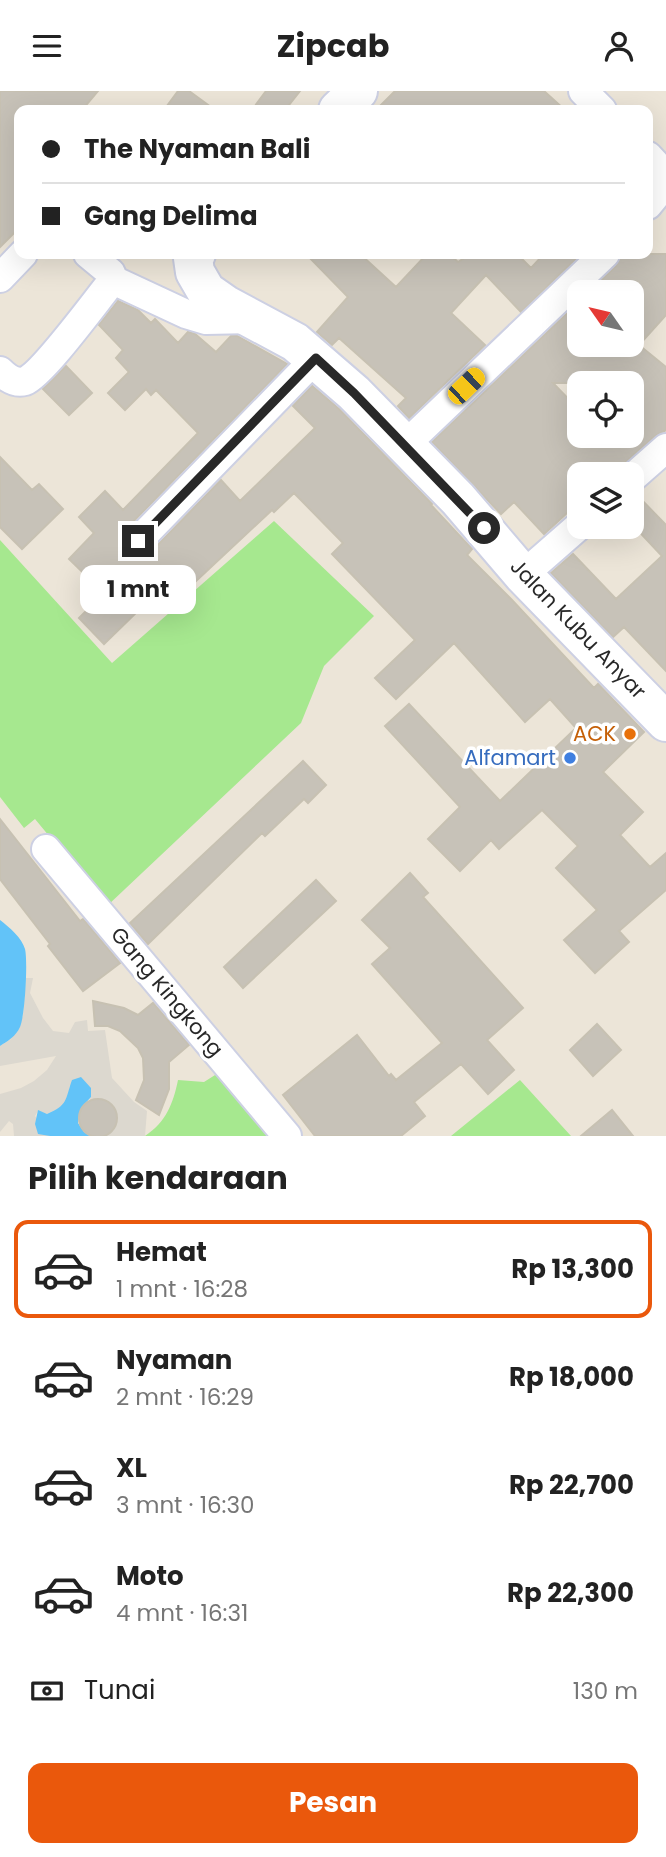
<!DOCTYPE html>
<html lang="id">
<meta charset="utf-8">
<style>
:root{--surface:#fff;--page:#f2f2f2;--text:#222;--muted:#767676;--line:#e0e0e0;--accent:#ea580c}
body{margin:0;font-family:Poppins,sans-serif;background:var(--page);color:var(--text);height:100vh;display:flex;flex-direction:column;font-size:26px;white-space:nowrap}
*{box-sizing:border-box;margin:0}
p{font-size:23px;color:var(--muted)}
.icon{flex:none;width:38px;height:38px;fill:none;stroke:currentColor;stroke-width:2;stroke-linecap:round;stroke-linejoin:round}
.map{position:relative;height:1045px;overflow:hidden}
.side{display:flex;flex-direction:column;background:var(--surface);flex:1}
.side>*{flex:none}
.banner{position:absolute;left:14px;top:14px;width:639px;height:154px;border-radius:14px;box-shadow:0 7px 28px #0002;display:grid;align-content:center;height:154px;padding:0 28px;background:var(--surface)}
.needle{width:46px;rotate:304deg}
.buttons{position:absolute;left:567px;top:189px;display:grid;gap:14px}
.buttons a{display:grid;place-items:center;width:77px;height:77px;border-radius:14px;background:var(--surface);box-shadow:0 7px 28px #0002;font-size:35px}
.end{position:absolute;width:32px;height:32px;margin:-16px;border:9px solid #282828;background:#fff;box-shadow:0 0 0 4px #fff}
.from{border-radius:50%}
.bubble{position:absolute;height:49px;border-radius:14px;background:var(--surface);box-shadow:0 7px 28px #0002;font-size:23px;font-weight:700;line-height:49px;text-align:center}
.car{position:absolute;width:21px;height:42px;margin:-21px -10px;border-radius:9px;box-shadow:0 0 5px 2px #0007;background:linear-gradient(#f5c518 24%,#345 0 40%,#f5c518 0 76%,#345 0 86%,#f5c518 0)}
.banner b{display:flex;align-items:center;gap:24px;height:66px;font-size:26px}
.banner b+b{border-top:2px solid var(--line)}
.banner i{width:18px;height:18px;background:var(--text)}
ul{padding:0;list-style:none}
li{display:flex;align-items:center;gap:21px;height:98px;margin:0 14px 10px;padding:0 14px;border:4px solid transparent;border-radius:14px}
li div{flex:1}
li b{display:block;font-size:26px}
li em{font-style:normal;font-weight:700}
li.active{border-color:var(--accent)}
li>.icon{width:63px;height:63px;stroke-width:1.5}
h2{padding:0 28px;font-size:32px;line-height:84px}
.pay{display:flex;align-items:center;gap:18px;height:77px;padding:0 28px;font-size:26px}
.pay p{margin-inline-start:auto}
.action{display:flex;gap:14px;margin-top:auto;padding:14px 28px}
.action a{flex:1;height:80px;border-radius:14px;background:var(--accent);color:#fff;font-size:28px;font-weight:700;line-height:80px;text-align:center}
header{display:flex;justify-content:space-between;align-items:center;height:91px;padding:0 28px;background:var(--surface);font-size:32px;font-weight:700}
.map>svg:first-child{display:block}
.green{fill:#a6e88f}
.plaza{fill:#dcd8cf}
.water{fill:#62c3f8}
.building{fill:#c7c2b8;stroke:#c7c1b2;stroke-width:2;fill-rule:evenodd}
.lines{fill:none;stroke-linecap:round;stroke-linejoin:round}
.street-casing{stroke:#cdd0e3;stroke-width:32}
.secondary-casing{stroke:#cdd0e3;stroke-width:42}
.street{stroke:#fff;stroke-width:28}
.secondary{stroke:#fff;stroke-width:38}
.route{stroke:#282828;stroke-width:9}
.food-dot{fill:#e8710a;stroke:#fff;stroke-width:2.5}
.shop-dot{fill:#3f7fe0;stroke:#fff;stroke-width:2.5}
.labels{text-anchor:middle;stroke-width:7;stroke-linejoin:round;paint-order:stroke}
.street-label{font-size:21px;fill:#282828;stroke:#fff}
.food-label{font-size:21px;fill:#c56008;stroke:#fff;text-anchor:end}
.shop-label{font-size:21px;fill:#366cbe;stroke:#fff;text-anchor:end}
</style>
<header><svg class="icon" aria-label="menu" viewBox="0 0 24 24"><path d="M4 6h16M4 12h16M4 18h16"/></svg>Zipcab<svg class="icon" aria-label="person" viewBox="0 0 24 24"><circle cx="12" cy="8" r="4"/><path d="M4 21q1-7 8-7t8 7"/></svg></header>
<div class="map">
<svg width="666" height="1045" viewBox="0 0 666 1045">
<rect width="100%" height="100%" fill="#ece5d8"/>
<path class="green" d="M274,430L374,525L324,575L301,632L107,815L35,728L24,737L0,706V449L112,572Z
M223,979L276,1045H145C166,1031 173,1013 178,989L204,991Z
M520,989L571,1045H451Z"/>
<path class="plaza" d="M26,887H33L30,902L43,927L53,940L69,942L75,931L87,929L88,940L105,939L112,987L134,1011L147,1020L145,1045H105L112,1040L116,1030L113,1016L105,1009L89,1010L91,1006L70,994L67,1009L63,1015L47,1023L38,1020L35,1025L47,1043L50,1045H14L13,1033L9,1030L0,1041V1003L21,997L34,990L47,979L56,965L0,975V955L11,948L23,925Z"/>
<path class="water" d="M0,829C9,836 22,847 25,858C28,870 25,925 20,936C16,945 8,950 0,955Z
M81,986L91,997V1006L81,1017L78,1032L84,1041L90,1045H50L38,1043L35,1033L38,1019L47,1023C68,1014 65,1009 72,989Z"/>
<path class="building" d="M0,0H98L82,19H19V137L0,156Z
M178,0H189L215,19H164Z
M266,0H300L285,19H252Z
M395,0H544L565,19H376Z
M306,163H360L396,196L427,163H449L458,171L467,165L465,163H517L531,177L544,163H581L521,221L486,184L451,222L485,254L409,327L398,315L406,307L339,247L332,254L317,241L348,206Z
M621,163H666V224L639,254L666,276V339L655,345L621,375L616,383H579V411L544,443L514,411L501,423L432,351L579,211V254H632V201H589L616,175ZM553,292H632V345H579V319Z
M118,210L138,219L151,232L155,228L178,252L188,241L195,243L216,261L231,245H237L287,273L126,438L122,445V454L127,462L135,466H142L150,462L221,389L240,410L315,337L293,315L312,295L339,318L432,413L431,414L472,458L467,464L512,509L594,597L598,593L644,641L603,681L643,721L620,744L650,776L666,762V799L619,840L629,851L595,882L564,849L597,819L556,777L578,755L542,719L499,758L491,749L460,780L428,748L460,716L385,635L409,613L500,710L576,637L550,608L525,631L454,552L396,608L375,587L415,549L332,463L343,452L294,402L274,421L272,419L196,490L183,476L104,553L79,527L104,502L69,468L94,442L79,426L105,400L123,419L198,342L156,299L151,304L146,298L125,319L108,302L129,281L116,267L123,259L99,234Z
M66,275L92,302L69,324L43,298Z
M0,366L32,399L39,393L63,418L22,458L0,436Z
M632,403H636L666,434V580L624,536L613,546L551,482L573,463L616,508L662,465L632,433Z
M303,670L326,694L308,712L304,708L265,745L262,742L148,853L130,832Z
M0,728L80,830L83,828L120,872L83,900L48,855L50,853L0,788Z
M410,782L428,802L423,806L523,917L487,949L514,979L488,1003L461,973L414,1011L425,1025L401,1045H315L283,1004L357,944L389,985L391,983L396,989L442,952L372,873L390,857L362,829Z
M316,789L336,810L243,897L224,876Z
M93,910L124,917L138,924L153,912L189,954L169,971V998L159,1024L136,1009L144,989L143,967L138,957L120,940L108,935H95Z
M597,933L621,959L593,985L570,959Z
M79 1027a19 19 0 1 1 38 0a19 19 0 1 1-38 0Z
M612,1019L633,1045H581Z"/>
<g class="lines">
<g class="street-casing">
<path id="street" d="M583,0L602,19
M648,65L666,84
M648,114L666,92
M88,163L111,182L113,189L186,223L206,229L253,228
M0,187L23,163
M0,280C6,286 15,293 25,290C43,283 98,207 113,189
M404,355L605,163
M632,387L666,357
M138,450L316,267
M523,484L579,435
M46,758L287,1045"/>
</g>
<g class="secondary-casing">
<path id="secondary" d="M338,19L358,0
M196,163L193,167L195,181L206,200L226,214L295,251L354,302L458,408L523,484L666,631"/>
</g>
<use href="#street" class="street"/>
<use href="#secondary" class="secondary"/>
</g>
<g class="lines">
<path class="route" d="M138,450L316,267L354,302L484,437"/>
</g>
<circle class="food-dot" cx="630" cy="643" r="7"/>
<circle class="shop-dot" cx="570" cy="667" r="7"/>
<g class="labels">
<g class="street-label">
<text transform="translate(578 538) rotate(46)" y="7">Jalan Kubu Anyar</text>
<text transform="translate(167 901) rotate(50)" y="7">Gang Kingkong</text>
</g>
<g class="food-label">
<text x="616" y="650">ACK</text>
</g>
<g class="shop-label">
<text x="556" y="674">Alfamart</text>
</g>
</g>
</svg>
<div class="buttons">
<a><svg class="needle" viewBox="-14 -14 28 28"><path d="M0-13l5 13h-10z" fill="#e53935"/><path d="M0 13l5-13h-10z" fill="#767676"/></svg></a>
<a><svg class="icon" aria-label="locate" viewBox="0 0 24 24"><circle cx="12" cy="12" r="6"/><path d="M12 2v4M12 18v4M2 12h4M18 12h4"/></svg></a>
<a><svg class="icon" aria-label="layers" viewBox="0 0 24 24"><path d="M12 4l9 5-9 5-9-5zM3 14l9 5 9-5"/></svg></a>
</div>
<i class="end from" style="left:484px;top:437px"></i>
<i class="end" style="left:138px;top:450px"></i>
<div class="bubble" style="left:80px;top:474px;width:116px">1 mnt</div>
<i class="car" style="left:466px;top:295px;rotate:46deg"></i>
<div class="banner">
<b><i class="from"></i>The Nyaman Bali</b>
<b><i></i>Gang Delima</b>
</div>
</div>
<section class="side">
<h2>Pilih kendaraan</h2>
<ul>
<li class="active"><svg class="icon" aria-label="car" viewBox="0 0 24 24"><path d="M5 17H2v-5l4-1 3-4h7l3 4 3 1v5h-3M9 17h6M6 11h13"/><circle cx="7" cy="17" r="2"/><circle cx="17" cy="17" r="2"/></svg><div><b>Hemat</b><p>1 mnt · 16:28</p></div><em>Rp 13,300</em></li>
<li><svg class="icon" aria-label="car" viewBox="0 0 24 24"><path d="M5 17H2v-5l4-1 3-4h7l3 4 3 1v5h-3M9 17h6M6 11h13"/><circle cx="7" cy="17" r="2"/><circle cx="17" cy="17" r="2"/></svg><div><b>Nyaman</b><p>2 mnt · 16:29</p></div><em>Rp 18,000</em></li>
<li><svg class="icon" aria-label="car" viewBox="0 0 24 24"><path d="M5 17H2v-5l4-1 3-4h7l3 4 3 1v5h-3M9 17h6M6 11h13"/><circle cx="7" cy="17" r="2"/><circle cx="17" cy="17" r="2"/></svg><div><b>XL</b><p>3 mnt · 16:30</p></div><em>Rp 22,700</em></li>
<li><svg class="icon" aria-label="car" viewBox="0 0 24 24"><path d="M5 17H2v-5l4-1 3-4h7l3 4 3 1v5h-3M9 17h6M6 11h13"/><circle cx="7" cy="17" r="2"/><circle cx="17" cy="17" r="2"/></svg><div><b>Moto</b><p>4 mnt · 16:31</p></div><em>Rp 22,300</em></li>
</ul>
<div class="pay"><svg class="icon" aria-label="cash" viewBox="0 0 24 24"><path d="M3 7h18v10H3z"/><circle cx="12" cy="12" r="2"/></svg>Tunai<p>130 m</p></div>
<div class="action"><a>Pesan</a></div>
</section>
